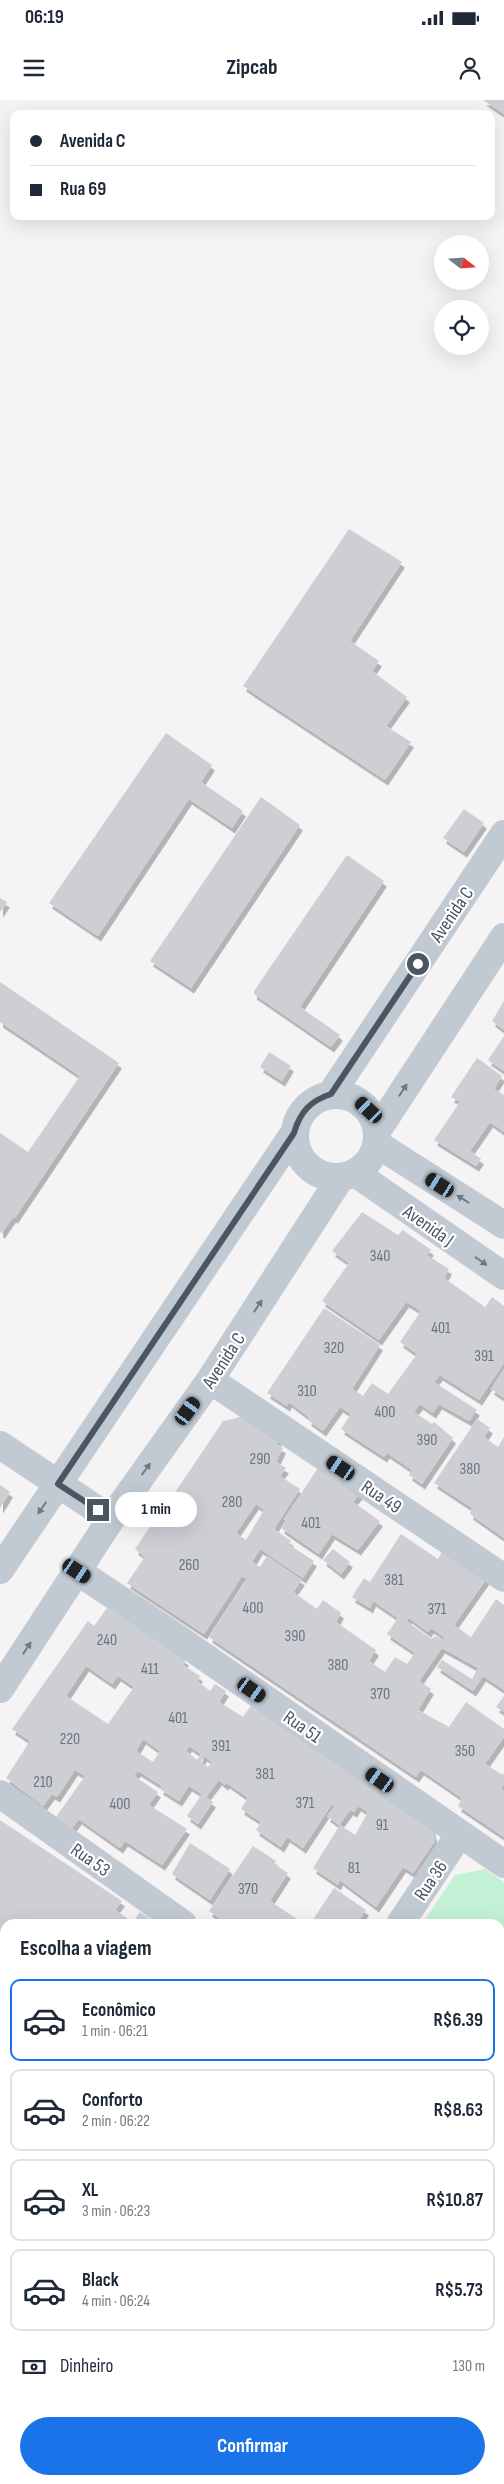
<!DOCTYPE html>
<html lang="pt">
<meta charset="utf-8">
<style>
:root{--surface:#fff;--page:#f2f2f3;--text:#1f2937;--muted:#747a83;--line:#e0e1e3;--accent:#1a73e8}
body{margin:0;font-family:"Sofia Sans Condensed",sans-serif;background:var(--page);color:var(--text);height:100vh;display:flex;flex-direction:column;font-size:19px;white-space:nowrap}
*{box-sizing:border-box;margin:0}
p{font-size:16px;color:var(--muted)}
.icon{flex:none;width:28px;height:28px;fill:none;stroke:currentColor;stroke-width:2;stroke-linecap:round;stroke-linejoin:round}
.map{position:relative;flex:1;overflow:hidden}
.sheet{position:absolute;left:0px;top:1819px;width:505px;height:566px;display:flex;flex-direction:column;background:var(--surface);border-radius:15px 15px 0 0;box-shadow:0 5px 20px #0002}
.sheet>*{flex:none}
.guide{position:absolute;left:10px;top:10px;width:485px;height:110px;border-radius:10px;box-shadow:0 5px 20px #0002;display:grid;align-content:center;height:110px;padding:0 20px;background:var(--surface)}
.needle{width:32px;rotate:107deg}
.tools{position:absolute;left:434px;top:135px;display:grid;gap:10px}
.tools a{display:grid;place-items:center;width:55px;height:55px;border-radius:50%;background:var(--surface);box-shadow:0 5px 20px #0002;font-size:25px}
.end{position:absolute;width:22px;height:22px;margin:-11px;border:6px solid #4a5661;background:#fff;box-shadow:0 0 0 2px #fff}
.from{border-radius:50%}
.bubble{position:absolute;height:35px;border-radius:18px;background:var(--surface);box-shadow:0 5px 20px #0002;font-size:16px;font-weight:700;line-height:35px;text-align:center}
.car{position:absolute;width:15px;height:30px;margin:-15px -8px;border-radius:6px;box-shadow:0 0 4px 1px #0007;background:linear-gradient(#222 24%,#8ab4d8 0 40%,#222 0 76%,#8ab4d8 0 86%,#222 0)}
.guide b{display:flex;align-items:center;gap:18px;height:48px;font-size:19px}
.guide b+b{border-top:1px solid var(--line)}
.guide i{width:12px;height:12px;background:var(--text)}
ul{padding:0;list-style:none}
li{display:flex;align-items:center;gap:15px;height:82px;margin:0 10px 8px;padding:0 10px;border:2px solid var(--line);border-radius:10px}
li div{flex:1}
li b{display:block;font-size:19px}
li em{font-style:normal;font-weight:700}
li.current{border-color:var(--accent)}
li>.icon{width:45px;height:45px;stroke-width:1.5}
h2{padding:0 20px;font-size:22px;line-height:60px}
.pay{display:flex;align-items:center;gap:12px;height:55px;padding:0 20px;font-size:19px}
.pay p{margin-inline-start:auto}
.cta{display:flex;gap:10px;margin-top:auto;padding:10px 20px}
.cta a{flex:1;height:58px;border-radius:30px;background:var(--accent);color:#fff;font-size:20px;font-weight:700;line-height:58px;text-align:center}
.status{display:flex;justify-content:space-between;align-items:center;height:35px;padding:0 25px;background:var(--surface);direction:ltr}
.status svg{height:14px;fill:currentColor}
header{display:flex;justify-content:space-between;align-items:center;height:65px;padding:0 20px;background:var(--surface);font-size:22px;font-weight:700}
.map>svg:first-child{display:block}
.green{fill:#c3f1d5}
.building{fill:#cdcfd5;fill-rule:evenodd;filter:url(#shadow)}
.lines{fill:none;stroke-linecap:round;stroke-linejoin:round}
.minor{stroke:#c1cad2;stroke-width:28}
.oneway{fill:#6e7983}
.route{stroke:#4a5661;stroke-width:6}
.labels{text-anchor:middle;stroke-width:4.5;stroke-linejoin:round;paint-order:stroke}
.number-label{font-size:16px;fill:#6b747e}
.street-label{font-size:19px;fill:#4a5661;stroke:#fff}
</style>
<div class="status"><b>06:19</b><svg viewBox="0 0 49 12"><path d="M0 12V9h3v3zM5 12V6h3v6zM10 12V3h3v9zM15 12V0h3v12zM26 1h20v11H26zM47 4h2v5h-2z"/></svg></div>
<header><svg class="icon" aria-label="menu" viewBox="0 0 24 24"><path d="M4 6h16M4 12h16M4 18h16"/></svg>Zipcab<svg class="icon" aria-label="person" viewBox="0 0 24 24"><circle cx="12" cy="8" r="4"/><path d="M4 21q1-7 8-7t8 7"/></svg></header>
<div class="map">
<svg width="504" height="2384" viewBox="0 0 504 2384">
<defs>
<filter id="shadow"><feDropShadow dx="3" dy="5.5" stdDeviation="0" flood-color="#0004"/></filter>
</defs>
<rect width="100%" height="100%" fill="#f5f3f3"/>
<path class="green" d="M485,1769L504,1782V2022L500,2028V1824H422L455,1775Z"/>
<path class="building" d="M483,0H504V14Z
M349,429L402,462L350,541L379,561L372,571L407,597L386,626L411,642L385,680L243,586Z
M166,633L212,665L201,682L243,711L232,728L189,699L98,836L49,803Z
M261,697L300,725L191,888L150,861Z
M464,709L484,723L464,752L443,738Z
M347,755L384,781L300,907L340,935L331,947L254,894V891Z
M0,798L7,802L0,812Z
M0,882L119,963L15,1118L13,1117L2,1133L0,1132V1033L28,1052L80,976L0,922Z
M504,901V930L492,921Z
M504,936V971L488,960Z
M269,952L291,966L282,981L260,967Z
M477,958L502,976L494,989L504,995V1032L490,1022L470,1051L481,1059L476,1066L434,1040L460,1002L451,997Z
M362,1112L398,1135L403,1130L431,1150L427,1155L449,1169L444,1178L485,1207L492,1197L504,1206V1263L479,1300L440,1275L434,1282L477,1310L469,1321L439,1304L433,1313L420,1304L414,1312L432,1324L434,1322L453,1338L422,1384L409,1375L412,1370L387,1353L384,1357L341,1329L351,1314L340,1307L323,1331L308,1320L310,1318L289,1302L287,1306L267,1293L324,1208L380,1245L352,1289L363,1296L372,1283L388,1294L417,1254L400,1242L421,1211L406,1202L379,1240L322,1201L349,1163L332,1151Z
M504,1269V1298L491,1289Z
M245,1316L279,1339L276,1344L283,1348L276,1362L286,1368L280,1376L300,1389L274,1429L291,1441L288,1444L314,1461L303,1478L260,1449L252,1462L260,1467L267,1456L302,1480L293,1492L317,1509L323,1500L341,1513L336,1522L376,1550L369,1561L385,1572L395,1557L407,1564L415,1553L387,1534L398,1518L373,1501L370,1508L352,1497L364,1478L370,1482L401,1434L438,1459L444,1449L487,1478L454,1525L471,1537L496,1499L504,1505V1590L483,1576L473,1591L437,1567L442,1560L472,1579L478,1568L442,1548L419,1581L431,1589L418,1610L449,1627L466,1602L504,1629V1637L485,1664L503,1675L504,1673V1684L501,1689L503,1691L504,1689V1737L458,1706L462,1698L421,1670L416,1677L209,1537L247,1479L242,1476L204,1534L127,1483L145,1457L135,1449L156,1418L159,1417L167,1423L184,1399L176,1391L223,1321ZM256,1404L264,1410L246,1440L236,1433ZM409,1518L428,1532L431,1528L445,1538L443,1540L435,1536L432,1539L406,1521Z
M477,1319L490,1328L484,1337L498,1347L504,1337V1438L470,1414L472,1408L434,1383Z
M320,1365L360,1393L353,1402L380,1421L358,1450L332,1434L319,1454L281,1428L286,1421L284,1419Z
M0,1385L10,1392L0,1408Z
M333,1449L350,1462L341,1474L323,1460Z
M107,1508L186,1560L183,1565L200,1576L197,1581L210,1591L215,1584L226,1591L219,1602L243,1617L252,1604L431,1724L435,1741L413,1773L403,1767L376,1807L340,1780L338,1785L313,1768L340,1725L355,1735L368,1712L358,1706L354,1712L350,1710L339,1725L327,1716L335,1706L332,1704L303,1748L287,1737L281,1747L256,1730L261,1722L241,1709L248,1698L227,1683L225,1685L219,1680L206,1697L213,1702L198,1724L187,1716L202,1694L189,1686L179,1701L160,1689L162,1686L138,1671L134,1676L158,1692L149,1705L187,1729L162,1765L125,1741L120,1748L79,1719L72,1728L56,1717L85,1676L75,1670L57,1697L52,1694L43,1706L6,1678L30,1641L12,1629L88,1521L94,1526ZM86,1566L112,1584L118,1576L134,1587L108,1624L66,1596ZM143,1639L160,1651L153,1662L136,1651ZM189,1646L201,1654L197,1660L186,1651ZM204,1656L212,1662L208,1667L201,1662Z
M504,1596V1612L496,1607Z
M0,1720L122,1801L115,1810L133,1822L140,1812L158,1824H5V1953L0,1950Z
M190,1743L230,1769L210,1800L172,1774Z
M253,1746L276,1761L274,1764L288,1773L270,1801L291,1815L285,1824H228L209,1811Z
M334,1788L366,1810L356,1824H310Z
M291,1815L299,1820L297,1824H285Z
M0,2025L5,2028V2112L1,2109L0,2111Z
M504,2081V2117L500,2114V2087Z
M500,2117L504,2120V2221L500,2219Z
M5,2147V2238L0,2235V2154Z
M500,2257L504,2259V2282L500,2280Z
M4,2289L5,2378L0,2384V2295Z
M500,2338L504,2341V2384H407L402,2380H500Z
M50,2380H122L123,2384H52Z
M229,2380H305L302,2384H226Z
M349,2380H378L384,2384H347Z"/>
<g class="lines">
<path class="minor" d="M331,994L504,734
M295 1036a41 41 0 1 1 82 0a41 41 0 1 1-82 0Z
M377,1031L504,837
M377,1044L504,1125
M355,1073L504,1176
M210,1280L504,1478
M0,1345L111,1419
M0,1470L294,1033
M77,1471L173,1535L504,1764
M0,1589L111,1419L210,1280L341,1077
M0,1694L183,1824
M400,1824L459,1735
M0,1991L5,1995
M500,2038L504,2032
M0,2267L5,2270
M500,2329L504,2331
M170,2380L176,2384
M146,2384L148,2380"/>
</g>
<defs><path id="oneway-solid" d="M-6-.8H1V-3.2L6.5 0L1 3.2V.8H-6Z" transform="scale(1.25)"/></defs>
<g class="oneway">
<use href="#oneway-solid" transform="translate(403 990) rotate(-57)"/>
<use href="#oneway-solid" transform="translate(463 1099) rotate(-148)"/>
<use href="#oneway-solid" transform="translate(481 1161) rotate(35)"/>
<use href="#oneway-solid" transform="translate(258 1206) rotate(-57)"/>
<use href="#oneway-solid" transform="translate(146 1369) rotate(-54)"/>
<use href="#oneway-solid" transform="translate(42 1408) rotate(124)"/>
<use href="#oneway-solid" transform="translate(27 1548) rotate(-57)"/>
</g>
<g class="lines">
<path class="route" d="M98,1410L58,1384L294,1033C300,1012 310,1001 331,994L418,864"/>
</g>
<g class="labels">
<g class="number-label">
<text x="380" y="1161">340</text>
<text x="441" y="1233">401</text>
<text x="334" y="1253">320</text>
<text x="484" y="1261">391</text>
<text x="307" y="1296">310</text>
<text x="385" y="1317">400</text>
<text x="427" y="1345">390</text>
<text x="260" y="1364">290</text>
<text x="470" y="1374">380</text>
<text x="232" y="1407">280</text>
<text x="311" y="1428">401</text>
<text x="189" y="1470">260</text>
<text x="394" y="1485">381</text>
<text x="253" y="1513">400</text>
<text x="437" y="1514">371</text>
<text x="295" y="1541">390</text>
<text x="107" y="1545">240</text>
<text x="338" y="1570">380</text>
<text x="150" y="1574">411</text>
<text x="380" y="1599">370</text>
<text x="178" y="1623">401</text>
<text x="70" y="1644">220</text>
<text x="221" y="1651">391</text>
<text x="465" y="1656">350</text>
<text x="265" y="1679">381</text>
<text x="43" y="1687">210</text>
<text x="305" y="1708">371</text>
<text x="120" y="1709">400</text>
<text x="382" y="1730">91</text>
<text x="354" y="1773">81</text>
<text x="248" y="1794">370</text>
</g>
<g class="street-label">
<text transform="translate(451 814) rotate(-56)" y="7">Avenida C</text>
<text transform="translate(429 1125) rotate(35)" y="7">Avenida J</text>
<text transform="translate(223 1260) rotate(-57)" y="7">Avenida C</text>
<text transform="translate(382 1396) rotate(34)" y="7">Rua 49</text>
<text transform="translate(303 1626) rotate(35)" y="7">Rua 51</text>
<text transform="translate(91 1759) rotate(35)" y="7">Rua 53</text>
<text transform="translate(430 1780) rotate(-56)" y="7">Rua 36</text>
</g>
</g>
</svg>
<div class="tools">
<a><svg class="needle" viewBox="-14 -14 28 28"><path d="M0-13l5 13h-10z" fill="#e53935"/><path d="M0 13l5-13h-10z" fill="#747a83"/></svg></a>
<a><svg class="icon" aria-label="locate" viewBox="0 0 24 24"><circle cx="12" cy="12" r="6"/><path d="M12 2v4M12 18v4M2 12h4M18 12h4"/></svg></a>
</div>
<i class="end from" style="left:418px;top:864px"></i>
<i class="end" style="left:98px;top:1410px"></i>
<div class="bubble" style="left:115px;top:1392px;width:82px">1 min</div>
<i class="car" style="left:369px;top:1010px;rotate:313deg"></i>
<i class="car" style="left:440px;top:1085px;rotate:303deg"></i>
<i class="car" style="left:188px;top:1311px;rotate:36deg"></i>
<i class="car" style="left:341px;top:1368px;rotate:304deg"></i>
<i class="car" style="left:77px;top:1471px;rotate:124deg"></i>
<i class="car" style="left:252px;top:1590px;rotate:125deg"></i>
<i class="car" style="left:380px;top:1680px;rotate:305deg"></i>
<div class="guide">
<b><i class="from"></i>Avenida C</b>
<b><i></i>Rua 69</b>
</div>
<section class="sheet">
<h2>Escolha a viagem</h2>
<ul>
<li class="current"><svg class="icon" aria-label="car" viewBox="0 0 24 24"><path d="M5 17H2v-5l4-1 3-4h7l3 4 3 1v5h-3M9 17h6M6 11h13"/><circle cx="7" cy="17" r="2"/><circle cx="17" cy="17" r="2"/></svg><div><b>Econômico</b><p>1 min · 06:21</p></div><em>R$6.39</em></li>
<li><svg class="icon" aria-label="car" viewBox="0 0 24 24"><path d="M5 17H2v-5l4-1 3-4h7l3 4 3 1v5h-3M9 17h6M6 11h13"/><circle cx="7" cy="17" r="2"/><circle cx="17" cy="17" r="2"/></svg><div><b>Conforto</b><p>2 min · 06:22</p></div><em>R$8.63</em></li>
<li><svg class="icon" aria-label="car" viewBox="0 0 24 24"><path d="M5 17H2v-5l4-1 3-4h7l3 4 3 1v5h-3M9 17h6M6 11h13"/><circle cx="7" cy="17" r="2"/><circle cx="17" cy="17" r="2"/></svg><div><b>XL</b><p>3 min · 06:23</p></div><em>R$10.87</em></li>
<li><svg class="icon" aria-label="car" viewBox="0 0 24 24"><path d="M5 17H2v-5l4-1 3-4h7l3 4 3 1v5h-3M9 17h6M6 11h13"/><circle cx="7" cy="17" r="2"/><circle cx="17" cy="17" r="2"/></svg><div><b>Black</b><p>4 min · 06:24</p></div><em>R$5.73</em></li>
</ul>
<div class="pay"><svg class="icon" aria-label="cash" viewBox="0 0 24 24"><path d="M3 7h18v10H3z"/><circle cx="12" cy="12" r="2"/></svg>Dinheiro<p>130 m</p></div>
<div class="cta"><a>Confirmar</a></div>
</section>
</div>
